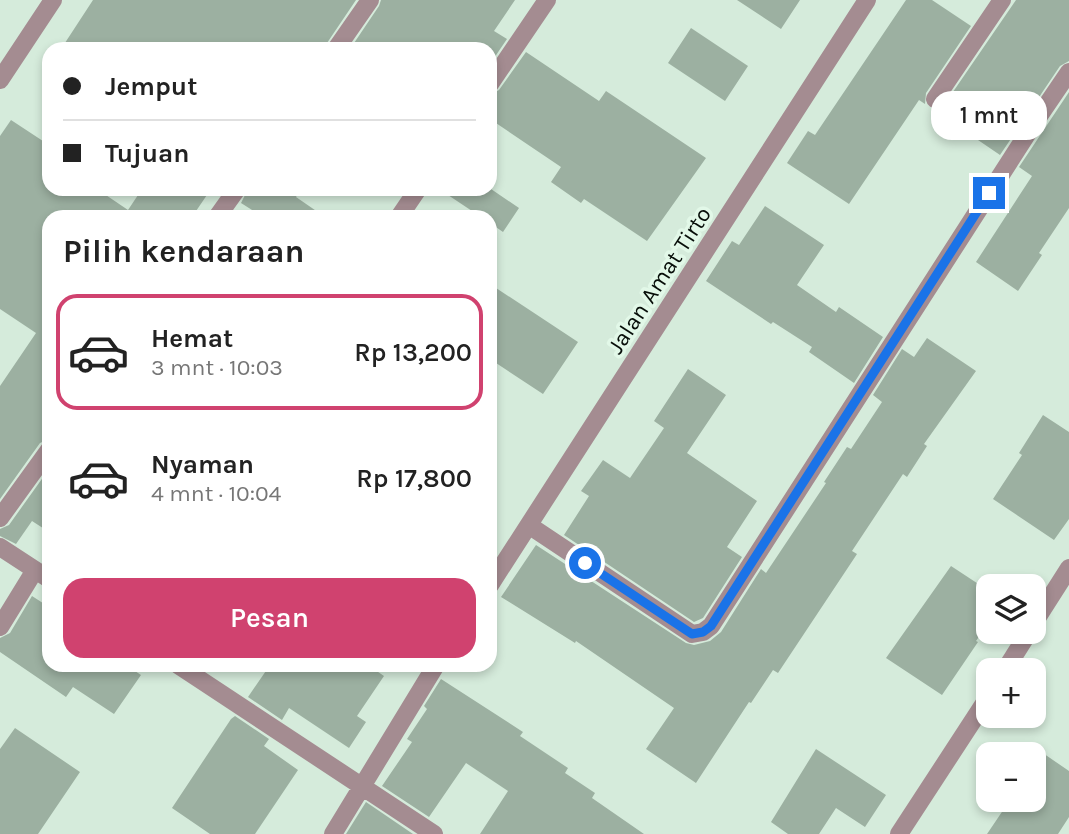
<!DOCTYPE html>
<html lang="id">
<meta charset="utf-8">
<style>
:root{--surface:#fff;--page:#f6f6f6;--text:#222;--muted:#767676;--line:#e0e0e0;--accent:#d0426f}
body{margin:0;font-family:Karla,sans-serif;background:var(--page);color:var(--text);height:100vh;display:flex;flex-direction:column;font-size:26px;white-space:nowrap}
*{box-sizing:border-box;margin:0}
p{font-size:23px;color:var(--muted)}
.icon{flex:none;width:38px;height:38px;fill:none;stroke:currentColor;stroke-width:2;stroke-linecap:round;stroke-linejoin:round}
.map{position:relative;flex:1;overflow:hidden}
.details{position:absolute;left:42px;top:210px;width:455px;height:462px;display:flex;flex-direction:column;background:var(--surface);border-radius:21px;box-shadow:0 4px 10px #0003}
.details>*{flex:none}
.guide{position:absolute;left:42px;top:42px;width:455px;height:154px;border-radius:21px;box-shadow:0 4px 10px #0003;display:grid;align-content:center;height:154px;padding:0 21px;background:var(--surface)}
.controls{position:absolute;left:976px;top:574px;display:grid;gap:14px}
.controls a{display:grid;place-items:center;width:70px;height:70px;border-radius:14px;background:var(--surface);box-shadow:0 4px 10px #0003;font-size:35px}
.end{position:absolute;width:32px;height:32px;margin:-16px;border:9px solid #1a73e8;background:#fff;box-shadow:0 0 0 4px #fff}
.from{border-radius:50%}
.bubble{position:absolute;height:49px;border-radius:21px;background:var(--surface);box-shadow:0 4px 10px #0003;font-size:23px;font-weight:600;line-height:49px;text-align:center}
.guide b{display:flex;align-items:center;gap:24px;height:66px;font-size:26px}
.guide b+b{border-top:2px solid var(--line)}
.guide i{width:18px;height:18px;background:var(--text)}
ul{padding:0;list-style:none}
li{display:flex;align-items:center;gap:21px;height:116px;margin:0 14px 10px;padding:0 7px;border:4px solid transparent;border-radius:21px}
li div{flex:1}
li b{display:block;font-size:26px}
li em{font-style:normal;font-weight:600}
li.active{border-color:var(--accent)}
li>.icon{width:63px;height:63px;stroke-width:1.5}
h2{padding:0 21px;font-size:32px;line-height:84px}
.cta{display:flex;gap:14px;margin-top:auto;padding:14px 21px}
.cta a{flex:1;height:80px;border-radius:21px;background:var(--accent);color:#fff;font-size:28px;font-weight:600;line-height:80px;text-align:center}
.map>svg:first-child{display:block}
.building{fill:#9cb0a1}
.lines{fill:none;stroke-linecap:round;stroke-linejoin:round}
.lane{stroke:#a48c91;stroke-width:18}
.street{stroke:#a48c91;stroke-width:18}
.route{stroke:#1a73e8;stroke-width:9}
.labels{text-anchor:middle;stroke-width:7;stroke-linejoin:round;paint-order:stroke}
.street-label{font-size:23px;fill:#070e09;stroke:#e2f8e8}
</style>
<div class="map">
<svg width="1069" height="834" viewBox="0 0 1069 834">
<rect width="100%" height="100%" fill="#d5ebdb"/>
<path class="building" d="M93,0H356L327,43L325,49H61Z
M381,0H515L494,31L507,39L490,64V49H350L379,6Z
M737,0H800L781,29Z
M906,0H932L971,26L926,93L925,104L919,100L849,204L787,163L808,131L815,135Z
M1016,0H1069V61L1060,66L1000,155L934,110L944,105Z
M691,28L748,66L725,101L668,63Z
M526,52L599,101L606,91L706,158L647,241L584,199L581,203L551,182L561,167L490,119V95L499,90Z
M1069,92V208L1039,253L1042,255L1018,291L976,262L1032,176L1019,167Z
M11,120L49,145V189H97L128,210L142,189H211L192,217H49V439L40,443L0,499V386L36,333L0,309V136Z
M248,189H301L296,197L325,217H263L241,203Z
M439,189H491L519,208L503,232L490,223V217H481Z
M765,206L824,245L797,285L836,312L839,307L883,337L854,383L809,352L812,347L773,322L771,324L706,281L732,241L739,245Z
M490,284L578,342L543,394L490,359Z
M927,338L976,371L924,444L927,446L907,477L903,474L852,551L857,554L778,673L773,670L751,703L749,702L696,783L646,749L674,708L576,641L575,643L501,597L536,545L686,643L694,645L710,641L721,632L761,569L766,573L826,483L824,482L847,447L851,449L882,402L873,395L902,349L914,357Z
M688,369L726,395L687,453L757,501L727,547L742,557L703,618L694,622L564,535L589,496L581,491L603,460L630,478L664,428L654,421Z
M1043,415L1069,432V519L1054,540L993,499L1022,455L1019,453Z
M49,469V532L32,521L16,544L0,536V529L9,525Z
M951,566L989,591V622L976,641L978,642L942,695L886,658Z
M32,596L49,607V665H126L141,675L114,714L73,687L66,697L0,652V638L10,633Z
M270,665H368L384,676L357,716L366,722L349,748L289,708L282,720L248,697Z
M441,679L523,732L520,736L568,768L565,773L595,793L592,798L644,834H480L508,791L466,763L429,817L382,786L412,742L407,739L427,709L424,706Z
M235,716L269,739L264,746L298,770L255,834H210L172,808L231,719Z
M15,728L80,772L38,834H0V749Z
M1034,747L1069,771V817L1058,834H987L1010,800H1034Z
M816,749L886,795L865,827L836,808L819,834H788L771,822Z
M366,802L413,834H346Z"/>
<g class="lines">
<path class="lane" d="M935,99L1002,0"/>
<path class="street" d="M336,49L370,0
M0,80L53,0
M490,84L547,0
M217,217L237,189
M399,217L418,189
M0,518L49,450
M530,526L692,634L703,632L711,626L1033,125L1069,72
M0,547L49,579
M490,585L867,0
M1034,623L1069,568
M0,627L35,570
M178,665L434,834
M1005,670L1029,632
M333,834L436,665
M899,834L989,696"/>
</g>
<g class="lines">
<path class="route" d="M585,563L692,634L703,632L711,626L989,193"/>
</g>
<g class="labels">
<g class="street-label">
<text transform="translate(659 280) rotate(-57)" y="8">Jalan Amat Tirto</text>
</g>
</g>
</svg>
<div class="controls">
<a><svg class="icon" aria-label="layers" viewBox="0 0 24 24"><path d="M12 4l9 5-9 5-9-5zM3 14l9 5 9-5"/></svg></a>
<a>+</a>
<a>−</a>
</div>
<i class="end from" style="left:585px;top:563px"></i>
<i class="end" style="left:989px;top:193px"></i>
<div class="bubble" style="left:931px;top:91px;width:116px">1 mnt</div>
<div class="guide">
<b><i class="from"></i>Jemput</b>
<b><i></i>Tujuan</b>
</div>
<section class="details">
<h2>Pilih kendaraan</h2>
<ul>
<li class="active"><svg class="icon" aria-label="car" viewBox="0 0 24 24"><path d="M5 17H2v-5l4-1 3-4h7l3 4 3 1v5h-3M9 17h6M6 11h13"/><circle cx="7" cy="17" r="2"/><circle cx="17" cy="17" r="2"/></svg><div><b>Hemat</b><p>3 mnt · 10:03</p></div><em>Rp 13,200</em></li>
<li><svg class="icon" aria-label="car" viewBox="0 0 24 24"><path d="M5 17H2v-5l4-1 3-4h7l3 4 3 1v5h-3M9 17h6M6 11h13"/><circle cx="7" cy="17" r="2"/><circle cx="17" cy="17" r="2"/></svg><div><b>Nyaman</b><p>4 mnt · 10:04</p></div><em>Rp 17,800</em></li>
</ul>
<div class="cta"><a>Pesan</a></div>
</section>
</div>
